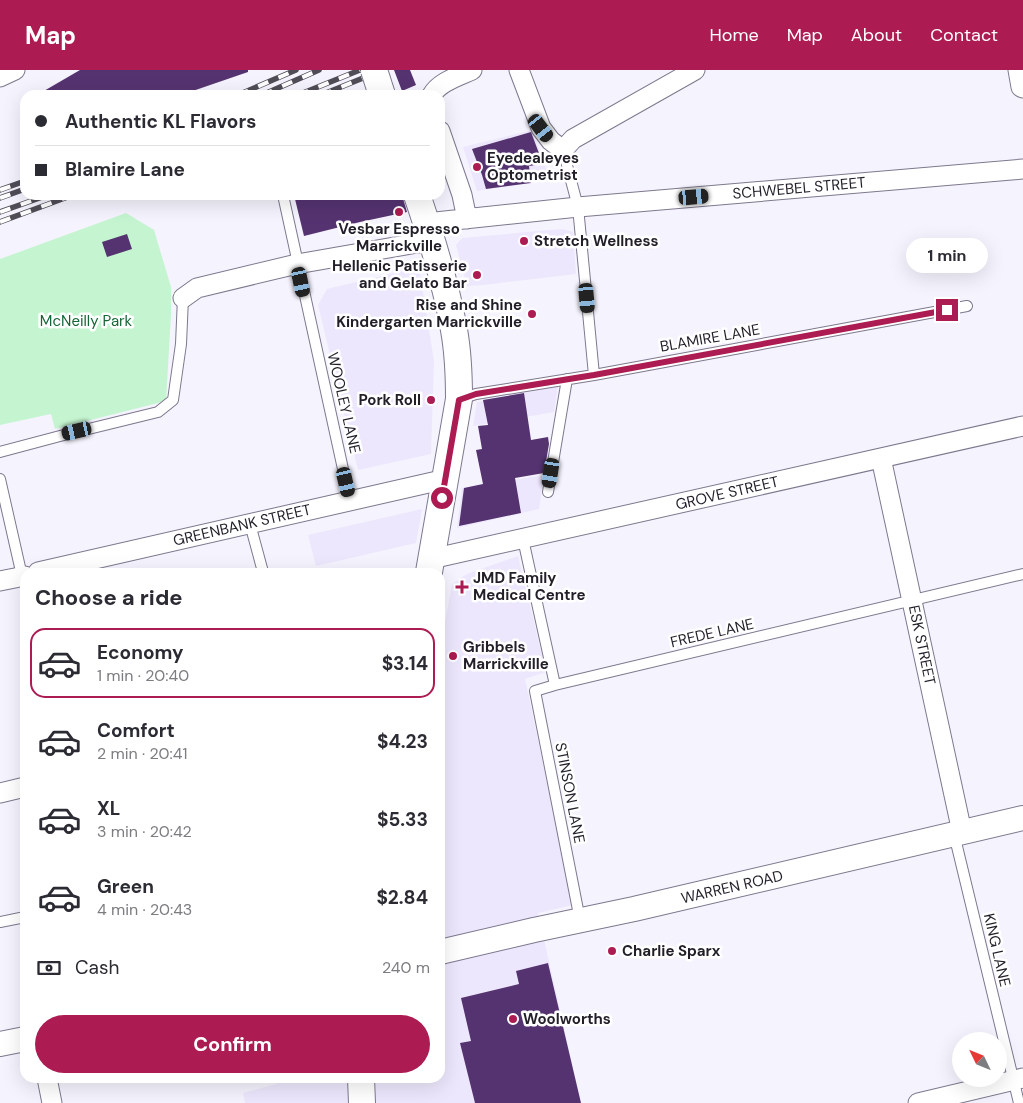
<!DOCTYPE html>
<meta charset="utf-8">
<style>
:root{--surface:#fff;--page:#f7f7f7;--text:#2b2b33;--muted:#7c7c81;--line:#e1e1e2;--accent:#ac1b51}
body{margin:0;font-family:"DM Sans",sans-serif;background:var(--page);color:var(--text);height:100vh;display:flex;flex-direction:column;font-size:19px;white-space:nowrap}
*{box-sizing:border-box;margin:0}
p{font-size:16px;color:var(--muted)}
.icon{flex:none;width:28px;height:28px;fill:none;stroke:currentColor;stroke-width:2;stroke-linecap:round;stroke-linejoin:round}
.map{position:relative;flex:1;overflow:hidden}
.side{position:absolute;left:20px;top:498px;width:425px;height:515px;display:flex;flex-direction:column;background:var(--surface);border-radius:15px;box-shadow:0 5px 20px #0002}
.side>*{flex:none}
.top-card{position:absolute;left:20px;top:20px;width:425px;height:110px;border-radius:15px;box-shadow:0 5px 20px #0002;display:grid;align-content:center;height:110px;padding:0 15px;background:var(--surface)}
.needle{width:32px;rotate:313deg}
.tools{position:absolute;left:952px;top:962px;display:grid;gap:10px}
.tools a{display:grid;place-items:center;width:55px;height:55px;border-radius:50%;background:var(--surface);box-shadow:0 5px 20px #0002;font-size:25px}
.end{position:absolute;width:22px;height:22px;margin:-11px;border:6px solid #ac1b51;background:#fff;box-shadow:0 0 0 2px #fff}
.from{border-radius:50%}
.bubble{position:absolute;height:35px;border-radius:18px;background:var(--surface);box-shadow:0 5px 20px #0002;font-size:16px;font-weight:700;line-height:35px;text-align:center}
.car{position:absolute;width:15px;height:30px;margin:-15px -8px;border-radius:6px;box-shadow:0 0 4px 1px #0007;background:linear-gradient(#222 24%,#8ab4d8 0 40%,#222 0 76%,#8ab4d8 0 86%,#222 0)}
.top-card b{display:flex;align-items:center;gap:18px;height:48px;font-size:19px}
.top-card b+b{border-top:1px solid var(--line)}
.top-card i{width:12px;height:12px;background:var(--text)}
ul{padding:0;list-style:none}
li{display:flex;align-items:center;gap:15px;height:70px;margin:0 10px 8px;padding:0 5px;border:2px solid transparent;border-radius:15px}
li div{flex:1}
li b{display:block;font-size:19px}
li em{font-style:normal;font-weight:700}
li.selected{border-color:var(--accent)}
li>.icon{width:45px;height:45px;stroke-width:1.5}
h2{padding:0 15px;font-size:22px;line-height:60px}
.pay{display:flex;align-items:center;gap:12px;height:55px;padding:0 15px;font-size:19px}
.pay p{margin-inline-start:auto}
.action{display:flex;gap:10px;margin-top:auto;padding:10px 15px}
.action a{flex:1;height:58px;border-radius:30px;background:var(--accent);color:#fff;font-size:20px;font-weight:700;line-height:58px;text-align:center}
header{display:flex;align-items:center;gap:30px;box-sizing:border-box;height:70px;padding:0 25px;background:var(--accent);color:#fff}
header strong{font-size:24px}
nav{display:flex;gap:28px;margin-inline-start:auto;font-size:18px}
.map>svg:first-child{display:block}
.commercial{fill:#ede7fd}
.green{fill:#c5f5d0}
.building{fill:#553370}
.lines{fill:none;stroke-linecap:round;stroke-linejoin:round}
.service-casing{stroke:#7e788e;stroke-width:12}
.minor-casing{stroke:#7e788e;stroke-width:21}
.tertiary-casing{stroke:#7e788e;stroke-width:26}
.secondary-casing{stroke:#7e788e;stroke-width:28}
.service{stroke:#fff;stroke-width:10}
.minor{stroke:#fff;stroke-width:19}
.tertiary{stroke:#fff;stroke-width:24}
.secondary{stroke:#fff;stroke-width:26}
.rail-casing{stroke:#504d57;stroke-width:5.5}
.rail{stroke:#fff;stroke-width:4;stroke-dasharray:11;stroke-linecap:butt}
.secondary-bridge-casing{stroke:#7e788e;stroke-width:28;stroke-linecap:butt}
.secondary-bridge{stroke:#fff;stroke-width:26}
.route{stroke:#ac1b51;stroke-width:6}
.poi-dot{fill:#ac1b51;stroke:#fff;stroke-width:2}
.labels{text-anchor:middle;stroke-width:5;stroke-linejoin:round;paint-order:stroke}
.poi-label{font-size:15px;font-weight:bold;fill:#221f29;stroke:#fff;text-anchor:start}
.street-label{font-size:15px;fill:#221f29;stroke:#fff}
.park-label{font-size:15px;fill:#156636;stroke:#fff}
</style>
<header>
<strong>Map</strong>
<nav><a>Home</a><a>Map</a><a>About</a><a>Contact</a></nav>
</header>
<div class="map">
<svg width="1023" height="1033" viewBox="0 0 1023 1033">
<rect width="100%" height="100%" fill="#f5f3fd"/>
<path class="commercial" d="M532,60L550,109L477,121L463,77Z
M562,159L573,162L576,204L483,215L467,216L456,175L462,168Z
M419,197L434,291L431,384L358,400L318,235L327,219Z
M558,316L554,342L473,356L477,332Z
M544,405L539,439L457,458L462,418Z
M422,439L416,473L316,496L308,465Z
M518,486L546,602L525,609L573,835L538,843L581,1033H245L243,1023L276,1014L275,1008H440V580L452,514L467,504Z"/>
<path class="green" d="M126,143L154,160L171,217V245L166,331L55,359L51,344L0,355V189Z"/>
<path class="building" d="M80,0H248V2L181,25H37Z
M394,0H410L416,15L402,21Z
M531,62L543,94L529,96L531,113L486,119L482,105L472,79Z
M294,125H402L407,142L360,152L304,166Z
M127,164L132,179L107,187L102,172Z
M524,323L531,370L548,367L549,374L544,403L515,408L521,443L459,456L464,418L483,414L476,380L482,379L478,356L488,355L483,330Z
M548,893L581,1033H475L460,973L471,971L461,928L519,914L516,901Z"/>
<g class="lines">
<g class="service-casing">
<path id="service" d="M563,80L578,137L594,305
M283,125L350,431
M460,329L476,324L594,305L967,236
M0,382L60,366L158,342L173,330L181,274L183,228
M0,409L22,506
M548,422L567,309
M250,454L263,502
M523,469L555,615L1023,504
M555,615L535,621L580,850
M954,764L1019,1033
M0,852L25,847"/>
</g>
<g class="minor-casing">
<path id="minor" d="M519,0L541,58L551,71L563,80L573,69L695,0
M1018,0L1021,17L1023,18
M0,7L15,0
M432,25C439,12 459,6 472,0
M440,61L462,125L467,149
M426,153L578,137L1023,99
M183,228L197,218L297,194L417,173L433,172
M881,388L962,762
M431,489L1023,356
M38,502L446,409
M0,511L25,506
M0,723L25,717
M47,1008L52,1033
M918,1033L1023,1008"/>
</g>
<g class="tertiary-casing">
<path id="tertiary" d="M440,882L534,860L634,839L1023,748
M0,974L25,969"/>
</g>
<g class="secondary-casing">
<path id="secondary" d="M417,125C432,169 446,214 454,260C458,282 459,307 459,329L429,502
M361,1008L362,1033"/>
</g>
<use href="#service" class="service"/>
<use href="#minor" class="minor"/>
<use href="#tertiary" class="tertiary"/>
<use href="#secondary" class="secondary"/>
<g class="rail-casing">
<path id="rail" d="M238,25L296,0
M262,25L319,0
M298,25L360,0
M321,25L383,0
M0,120L25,111
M0,128L25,119
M0,142L48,125
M0,152L73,125"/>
</g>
<use href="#rail" class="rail"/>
<g class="secondary-bridge-casing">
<path id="secondary-bridge" d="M374,0L382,25"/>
</g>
<use href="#secondary-bridge" class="secondary-bridge"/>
</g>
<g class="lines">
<path class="route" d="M442,428L459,330L476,324L594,305L947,240"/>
</g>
<g class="poi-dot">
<circle cx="477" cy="97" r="5"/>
<circle cx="399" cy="142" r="5"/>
<circle cx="524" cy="171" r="5"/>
<circle cx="477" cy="205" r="5"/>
<circle cx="532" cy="244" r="5"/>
<circle cx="431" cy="330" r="5"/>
<path d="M459.5 509.5h5v5h5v5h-5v5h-5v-5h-5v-5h5z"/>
<circle cx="453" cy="586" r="5"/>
<circle cx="612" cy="881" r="5"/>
<circle cx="513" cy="949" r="5"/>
</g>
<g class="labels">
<g class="poi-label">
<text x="487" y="93">Eyedealeyes<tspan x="487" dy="17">Optometrist</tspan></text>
<text x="399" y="164" text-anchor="middle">Vesbar Espresso<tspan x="399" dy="17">Marrickville</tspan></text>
<text x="534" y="176">Stretch Wellness</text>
<text x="467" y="201" text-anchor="end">Hellenic Patisserie<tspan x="467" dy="17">and Gelato Bar</tspan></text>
<text x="522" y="240" text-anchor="end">Rise and Shine<tspan x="522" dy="17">Kindergarten Marrickville</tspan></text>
<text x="421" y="335" text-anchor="end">Pork Roll</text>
<text x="473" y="513">JMD Family<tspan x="473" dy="17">Medical Centre</tspan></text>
<text x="463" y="582">Gribbels<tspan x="463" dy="17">Marrickville</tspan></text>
<text x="622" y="886">Charlie Sparx</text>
<text x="523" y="954">Woolworths</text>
</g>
<g class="street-label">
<text transform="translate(799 118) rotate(-5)" y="5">SCHWEBEL STREET</text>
<text transform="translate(710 268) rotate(-10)" y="5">BLAMIRE LANE</text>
<text transform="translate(344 333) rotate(77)" y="5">WOOLEY LANE</text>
<text transform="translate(727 423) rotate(-13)" y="5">GROVE STREET</text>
<text transform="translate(242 455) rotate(-13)" y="5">GREENBANK STREET</text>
<text transform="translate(712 563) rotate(-13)" y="5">FREDE LANE</text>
<text transform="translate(922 575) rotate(78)" y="5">ESK STREET</text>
<text transform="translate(570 723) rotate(79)" y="5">STINSON LANE</text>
<text transform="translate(732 817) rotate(-13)" y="5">WARREN ROAD</text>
<text transform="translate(997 880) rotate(77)" y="5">KING LANE</text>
</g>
<g class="park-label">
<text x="86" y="256">McNeilly Park</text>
</g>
</g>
</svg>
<div class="tools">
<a><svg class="needle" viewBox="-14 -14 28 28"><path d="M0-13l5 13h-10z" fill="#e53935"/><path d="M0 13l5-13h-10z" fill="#7c7c81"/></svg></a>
</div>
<i class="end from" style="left:442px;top:428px"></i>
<i class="end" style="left:947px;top:240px"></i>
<div class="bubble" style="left:906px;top:168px;width:82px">1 min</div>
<i class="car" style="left:541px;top:58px;rotate:143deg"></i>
<i class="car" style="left:694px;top:127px;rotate:85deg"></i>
<i class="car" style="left:301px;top:212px;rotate:168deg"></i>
<i class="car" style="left:587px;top:228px;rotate:175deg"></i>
<i class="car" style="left:77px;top:361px;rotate:257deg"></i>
<i class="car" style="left:551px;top:403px;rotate:189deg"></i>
<i class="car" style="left:346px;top:412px;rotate:167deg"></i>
<div class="top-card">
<b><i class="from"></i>Authentic KL Flavors</b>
<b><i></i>Blamire Lane</b>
</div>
<section class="side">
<h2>Choose a ride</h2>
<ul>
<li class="selected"><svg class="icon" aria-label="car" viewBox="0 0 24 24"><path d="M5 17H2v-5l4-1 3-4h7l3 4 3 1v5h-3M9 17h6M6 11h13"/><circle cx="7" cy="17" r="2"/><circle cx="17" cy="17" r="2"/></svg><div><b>Economy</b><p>1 min · 20:40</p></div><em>$3.14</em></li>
<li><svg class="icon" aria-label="car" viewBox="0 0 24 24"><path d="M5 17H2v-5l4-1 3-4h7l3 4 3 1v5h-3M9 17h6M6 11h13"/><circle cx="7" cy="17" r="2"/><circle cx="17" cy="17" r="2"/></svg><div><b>Comfort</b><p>2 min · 20:41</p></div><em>$4.23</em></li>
<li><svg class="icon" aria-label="car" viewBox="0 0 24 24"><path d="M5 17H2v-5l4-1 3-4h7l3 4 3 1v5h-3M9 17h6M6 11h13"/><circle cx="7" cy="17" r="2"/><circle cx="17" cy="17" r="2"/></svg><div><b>XL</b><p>3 min · 20:42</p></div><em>$5.33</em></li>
<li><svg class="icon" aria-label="car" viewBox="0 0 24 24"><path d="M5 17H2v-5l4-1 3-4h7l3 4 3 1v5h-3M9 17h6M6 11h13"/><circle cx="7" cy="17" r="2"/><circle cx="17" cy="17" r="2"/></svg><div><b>Green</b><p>4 min · 20:43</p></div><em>$2.84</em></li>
</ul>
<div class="pay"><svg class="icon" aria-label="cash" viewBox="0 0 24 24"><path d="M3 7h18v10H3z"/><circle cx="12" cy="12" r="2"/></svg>Cash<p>240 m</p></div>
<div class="action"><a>Confirm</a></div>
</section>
</div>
